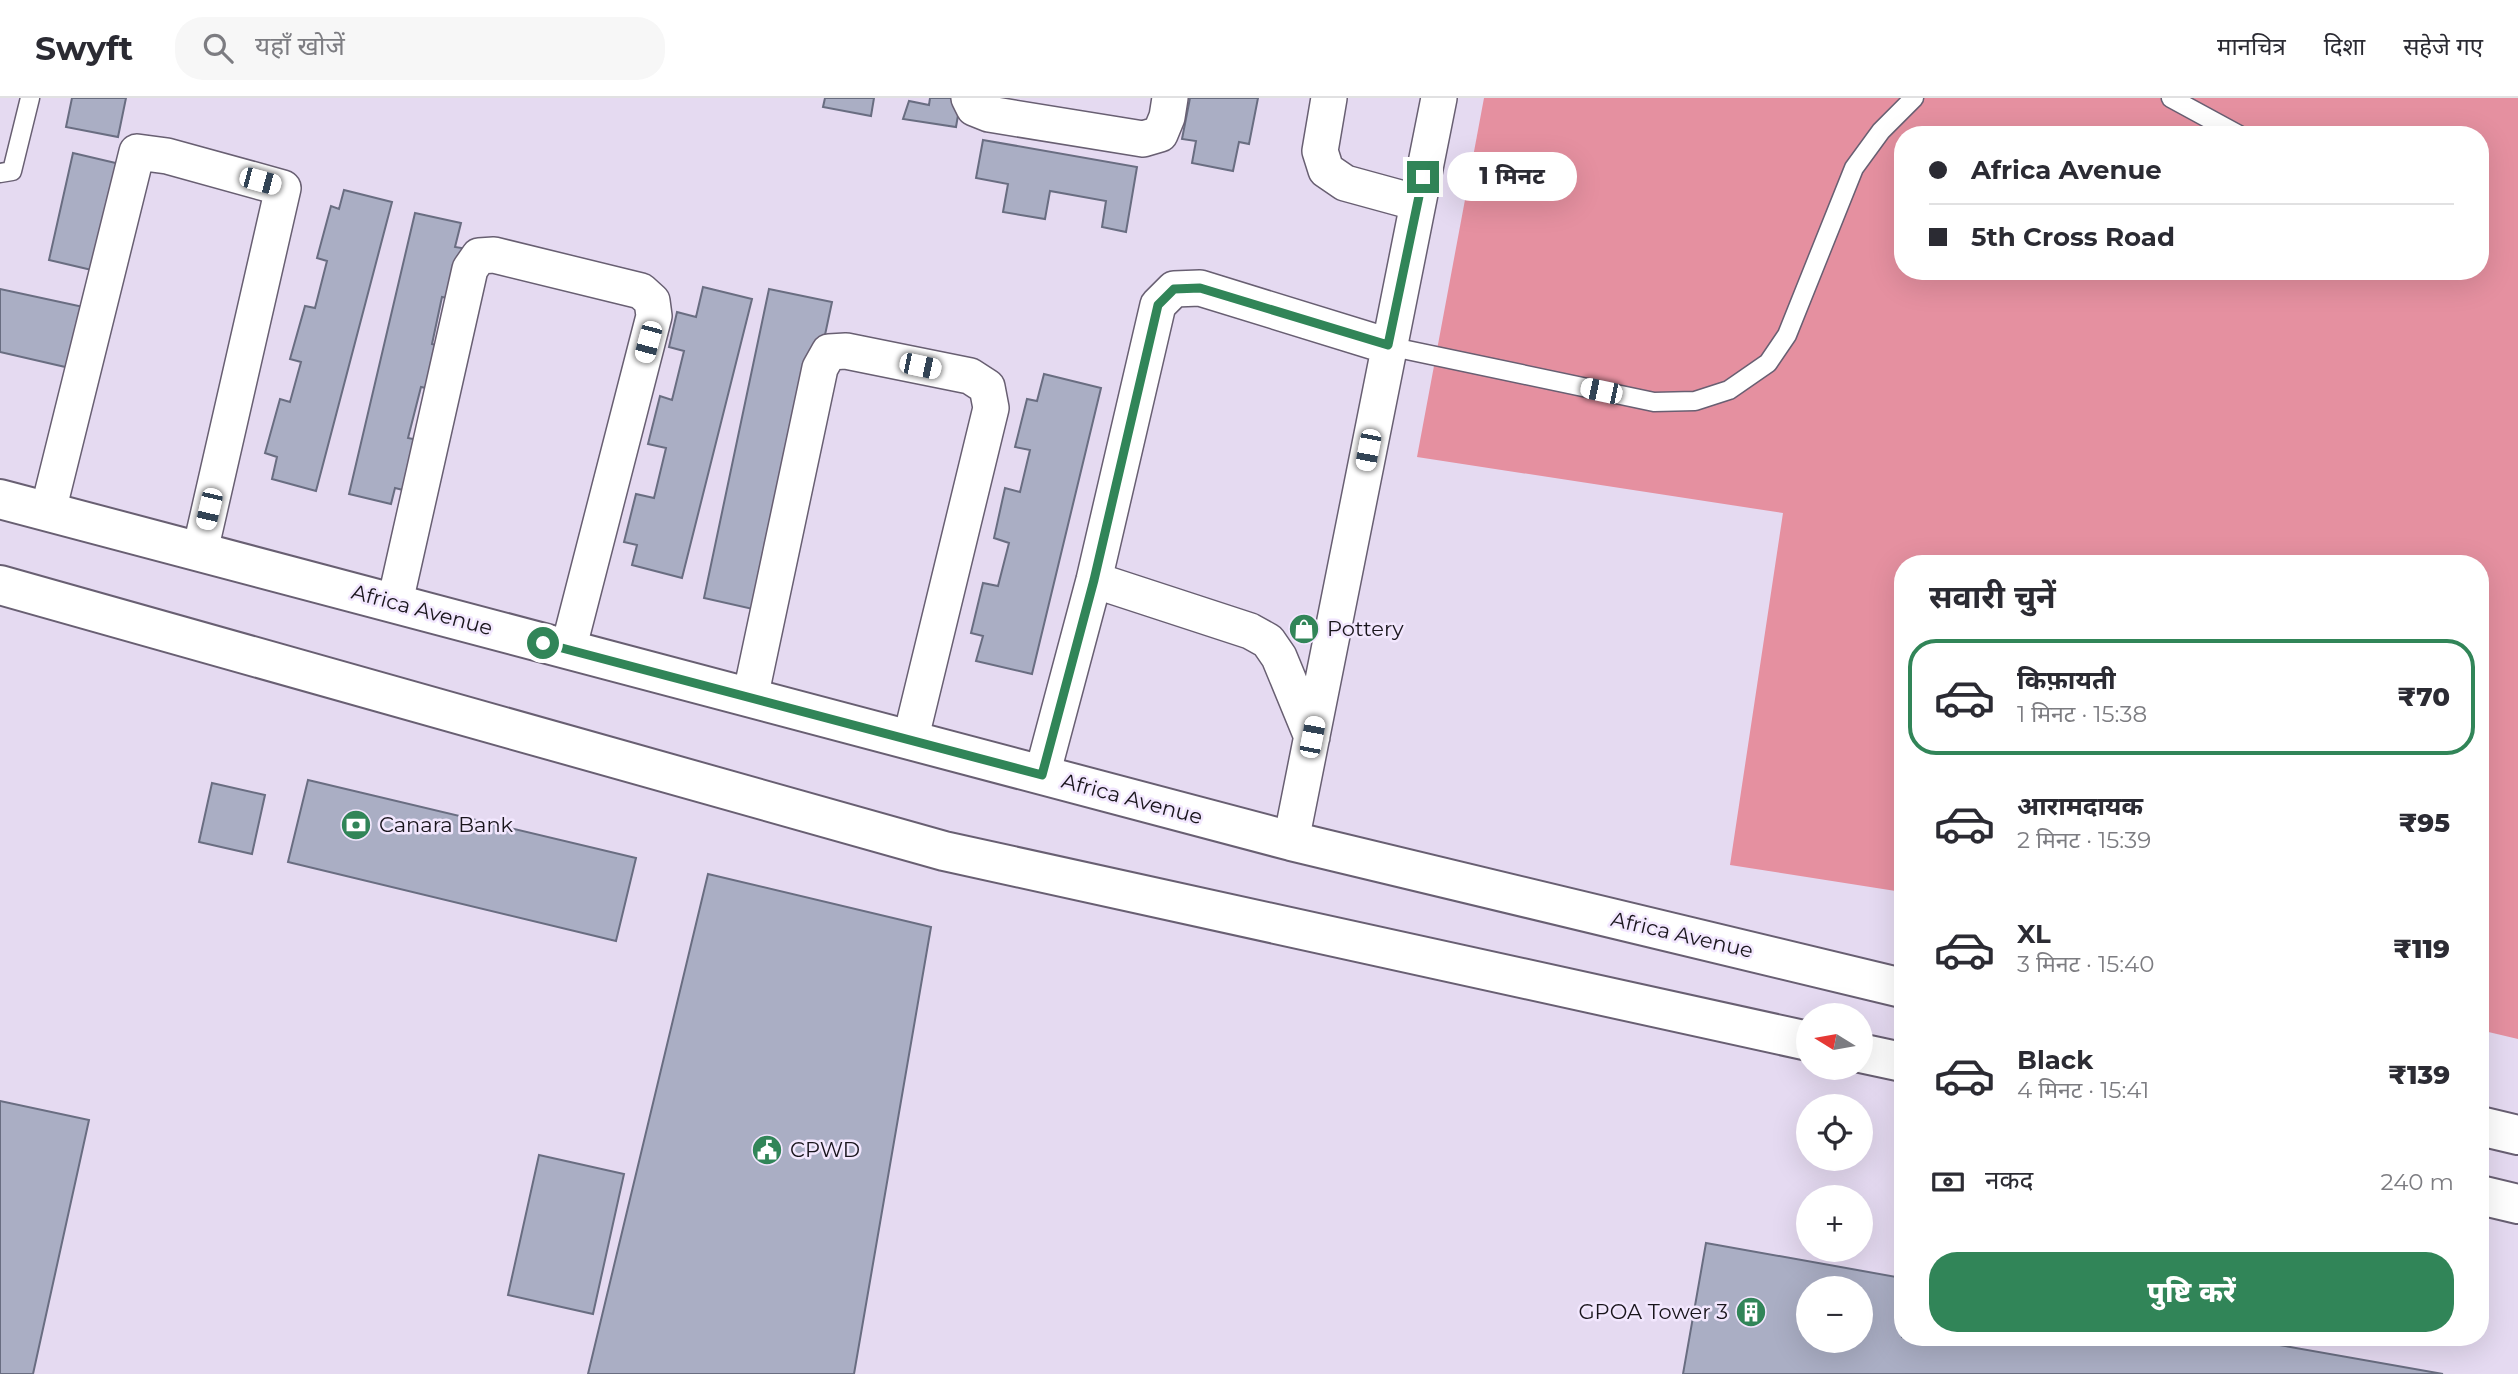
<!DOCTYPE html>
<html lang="hi">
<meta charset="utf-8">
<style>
:root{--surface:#fff;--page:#f7f7f7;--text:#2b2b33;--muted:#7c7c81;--line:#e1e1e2;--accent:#318558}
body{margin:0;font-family:Montserrat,"Noto Sans Devanagari",sans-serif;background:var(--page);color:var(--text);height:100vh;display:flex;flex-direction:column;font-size:26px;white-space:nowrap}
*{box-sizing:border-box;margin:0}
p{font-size:23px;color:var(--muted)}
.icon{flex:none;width:38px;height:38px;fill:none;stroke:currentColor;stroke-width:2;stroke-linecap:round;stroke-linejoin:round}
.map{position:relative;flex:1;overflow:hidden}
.sheet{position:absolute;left:1894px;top:457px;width:595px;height:791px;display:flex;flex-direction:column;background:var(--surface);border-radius:28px;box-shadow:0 7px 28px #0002}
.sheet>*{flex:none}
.top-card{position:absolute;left:1894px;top:28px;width:595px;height:154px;border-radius:28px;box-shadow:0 7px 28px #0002;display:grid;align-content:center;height:154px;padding:0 35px;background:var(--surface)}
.needle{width:46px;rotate:281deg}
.controls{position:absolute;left:1796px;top:905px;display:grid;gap:14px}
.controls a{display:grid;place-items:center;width:77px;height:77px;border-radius:50%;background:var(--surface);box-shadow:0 7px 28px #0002;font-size:35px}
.end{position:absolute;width:32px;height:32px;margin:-16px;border:9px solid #318558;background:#fff;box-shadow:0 0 0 4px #fff}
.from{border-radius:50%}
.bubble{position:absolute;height:49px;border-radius:24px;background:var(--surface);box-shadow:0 7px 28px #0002;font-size:23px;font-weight:800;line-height:49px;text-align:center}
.car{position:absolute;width:21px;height:42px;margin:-21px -10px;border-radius:9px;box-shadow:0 0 5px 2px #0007;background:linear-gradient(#fff 24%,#345 0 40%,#fff 0 76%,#345 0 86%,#fff 0)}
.top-card b{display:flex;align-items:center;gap:24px;height:66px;font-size:26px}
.top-card b+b{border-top:2px solid var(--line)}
.top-card i{width:18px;height:18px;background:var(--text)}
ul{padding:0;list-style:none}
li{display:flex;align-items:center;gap:21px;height:116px;margin:0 14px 10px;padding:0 21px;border:4px solid transparent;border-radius:28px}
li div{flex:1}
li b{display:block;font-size:26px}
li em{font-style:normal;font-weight:800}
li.selected{border-color:var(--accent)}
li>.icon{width:63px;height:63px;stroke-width:1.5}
h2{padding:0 35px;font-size:32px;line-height:84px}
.pay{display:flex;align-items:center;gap:18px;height:77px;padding:0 35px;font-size:26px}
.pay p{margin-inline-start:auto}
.button{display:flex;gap:14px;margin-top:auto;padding:14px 35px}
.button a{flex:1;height:80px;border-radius:28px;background:var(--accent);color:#fff;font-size:28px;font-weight:800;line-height:80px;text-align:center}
header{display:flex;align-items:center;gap:42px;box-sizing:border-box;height:98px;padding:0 35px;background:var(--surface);border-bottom:2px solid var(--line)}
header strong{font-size:33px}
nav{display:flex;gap:38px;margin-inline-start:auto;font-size:24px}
.search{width:490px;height:63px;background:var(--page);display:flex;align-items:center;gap:18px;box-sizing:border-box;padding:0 24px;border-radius:28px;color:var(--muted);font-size:26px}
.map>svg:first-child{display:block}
.green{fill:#e590a0;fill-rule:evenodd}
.building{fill:#aaaec4;stroke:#696d81;stroke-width:2;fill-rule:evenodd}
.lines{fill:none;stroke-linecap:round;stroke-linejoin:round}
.service-casing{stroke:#685f72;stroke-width:21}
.minor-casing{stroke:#685f72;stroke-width:38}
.secondary-casing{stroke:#685f72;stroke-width:42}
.service{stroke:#fff;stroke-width:18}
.minor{stroke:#fff;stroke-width:35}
.secondary{stroke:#fff;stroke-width:38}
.route{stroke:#318558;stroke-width:9}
.labels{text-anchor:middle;stroke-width:5;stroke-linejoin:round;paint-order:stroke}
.street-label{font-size:21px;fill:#19151c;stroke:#f2e7fe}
.poi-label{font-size:21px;fill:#19151c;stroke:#f2e7fe;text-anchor:start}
</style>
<header>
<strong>Swyft</strong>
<div class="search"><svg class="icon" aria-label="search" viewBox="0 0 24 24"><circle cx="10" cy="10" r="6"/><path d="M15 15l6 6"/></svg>यहाँ खोजें</div>
<nav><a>मानचित्र</a><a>दिशा</a><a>सहेजे गए</a></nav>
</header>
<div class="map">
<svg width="2518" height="1276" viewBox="0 0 2518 1276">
<rect width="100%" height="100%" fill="#e5daf1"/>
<path class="green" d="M1484,0H2518V941L2480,932V466H1902V794L1730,767L1783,415L1417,359ZM1902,37H2480V173H1902Z"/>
<path class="building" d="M72,0H126L118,39L66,29Z
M825,0H874L871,18L823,9Z
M930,0H961L956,29L903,21L909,3L929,7Z
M1190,0H1258L1249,46L1239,44L1233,73L1192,65L1196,43L1182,41Z
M983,42L1137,69L1126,134L1102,129L1106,103L1050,93L1045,121L1003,114L1008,86L976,80Z
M73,55L120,66L96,173L49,162Z
M344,92L392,104L316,393L272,381L277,359L265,355L280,301L290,304L301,264L290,261L305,208L315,210L327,163L317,160L331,108L339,111Z
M415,115L461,125L455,149L468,151L456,202L442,199L432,246L445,249L435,292L421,289L408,340L423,343L411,394L395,390L391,406L349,396Z
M703,189L752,201L682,480L632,467L637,447L624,444L636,396L654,400L666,350L648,346L660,298L672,302L684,253L669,249L677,214L696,219Z
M0,191L88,210L74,271L0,254Z
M769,191L832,204L766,514L704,500Z
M1044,276L1101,290L1032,576L976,563L983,538L971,535L983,485L998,488L1009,445L994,440L1005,390L1020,394L1030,352L1015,349L1027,301L1037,303Z
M308,682L636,760L616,843L288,764Z
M212,685L265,697L252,756L199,744Z
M708,776L931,829L854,1276H588Z
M0,1003L89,1022L33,1276H0Z
M539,1057L624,1076L593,1216L508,1197Z
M1706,1145L1902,1180V1239H2234L2443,1276H1683ZM1808,1190H1860V1242H1808Z"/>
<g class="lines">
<g class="service-casing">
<path id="service" d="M2171,0L2239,37
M0,75L12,73L30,0
M1388,248L1654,304L1695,303L1729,292L1768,265L1787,237L1854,70L1881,33L1914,0"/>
</g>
<g class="minor-casing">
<path id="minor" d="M969,0L974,10L989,16L1143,41L1160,36L1167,19L1170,0
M1329,0L1320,53L1326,72L1345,85L1418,105
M48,413L137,54L167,58L283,90L200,453
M1094,482L1250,533L1268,543L1279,559L1312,639
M395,504L470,171L479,158L494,157L641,193L652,203L654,218L568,552
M750,600L820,270L829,254L846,253L970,278L987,289L991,310L910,643
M1042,677L1094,482L1158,207L1174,191L1200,190L1388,248
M1291,743L1439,0"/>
</g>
<g class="secondary-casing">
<path id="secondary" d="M0,401L1291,743L1902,890
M0,487L944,753L1808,943
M1860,955L1902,964
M2480,1028L2518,1037
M2480,1097L2518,1106"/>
</g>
<use href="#service" class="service"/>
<use href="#minor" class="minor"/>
<use href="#secondary" class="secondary"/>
</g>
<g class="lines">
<path class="route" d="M543,545L1042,677L1094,482L1158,207L1174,191L1200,190L1388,247L1423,79"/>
</g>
<defs>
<g id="shop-disc" transform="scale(1.575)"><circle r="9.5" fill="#318558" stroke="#f2e7fe"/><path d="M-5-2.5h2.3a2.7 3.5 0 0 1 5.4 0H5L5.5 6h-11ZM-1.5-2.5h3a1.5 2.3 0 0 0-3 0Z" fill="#fff"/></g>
<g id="bank-disc" transform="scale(1.575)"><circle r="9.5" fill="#318558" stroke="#f2e7fe"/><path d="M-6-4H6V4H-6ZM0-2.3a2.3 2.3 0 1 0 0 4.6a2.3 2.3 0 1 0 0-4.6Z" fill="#fff"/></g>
<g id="civic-disc" transform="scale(1.575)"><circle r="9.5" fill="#318558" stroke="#f2e7fe"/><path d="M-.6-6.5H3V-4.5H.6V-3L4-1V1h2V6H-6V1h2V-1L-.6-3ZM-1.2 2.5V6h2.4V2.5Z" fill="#fff"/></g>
<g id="building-disc" transform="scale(1.575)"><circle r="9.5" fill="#318558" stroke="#f2e7fe"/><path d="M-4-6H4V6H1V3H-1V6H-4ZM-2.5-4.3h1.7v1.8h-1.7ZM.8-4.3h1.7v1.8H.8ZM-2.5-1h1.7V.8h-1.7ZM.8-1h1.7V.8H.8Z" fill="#fff"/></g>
</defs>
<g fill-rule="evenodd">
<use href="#shop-disc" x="1304" y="531"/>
<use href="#bank-disc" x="356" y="727"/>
<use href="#civic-disc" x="767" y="1052"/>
<use href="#building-disc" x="1751" y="1214"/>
</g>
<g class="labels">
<g class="street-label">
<text transform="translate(422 512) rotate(15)" y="7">Africa Avenue</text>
<text transform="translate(1132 701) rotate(15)" y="7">Africa Avenue</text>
<text transform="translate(1682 837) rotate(13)" y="7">Africa Avenue</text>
</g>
<g class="poi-label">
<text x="1327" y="538">Pottery</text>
<text x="379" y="734">Canara Bank</text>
<text x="790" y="1059">CPWD</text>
<text x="1728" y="1221" text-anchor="end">GPOA Tower 3</text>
</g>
</g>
</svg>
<div class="controls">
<a><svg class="needle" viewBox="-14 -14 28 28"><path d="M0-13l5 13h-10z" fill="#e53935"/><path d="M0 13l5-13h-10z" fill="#7c7c81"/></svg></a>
<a><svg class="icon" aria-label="locate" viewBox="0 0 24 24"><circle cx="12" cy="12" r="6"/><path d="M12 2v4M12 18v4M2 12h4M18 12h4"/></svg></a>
<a>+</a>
<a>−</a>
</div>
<i class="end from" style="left:543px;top:545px"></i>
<i class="end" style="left:1423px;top:79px"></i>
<div class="bubble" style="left:1447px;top:54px;width:130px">1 मिनट</div>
<i class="car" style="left:260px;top:83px;rotate:105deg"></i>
<i class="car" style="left:648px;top:244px;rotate:195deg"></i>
<i class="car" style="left:920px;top:268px;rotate:102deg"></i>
<i class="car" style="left:1601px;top:293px;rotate:282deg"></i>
<i class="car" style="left:1368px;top:352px;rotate:191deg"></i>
<i class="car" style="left:209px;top:411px;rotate:193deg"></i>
<i class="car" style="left:1312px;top:639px;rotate:11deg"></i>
<div class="top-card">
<b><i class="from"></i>Africa Avenue</b>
<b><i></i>5th Cross Road</b>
</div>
<section class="sheet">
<h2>सवारी चुनें</h2>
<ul>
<li class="selected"><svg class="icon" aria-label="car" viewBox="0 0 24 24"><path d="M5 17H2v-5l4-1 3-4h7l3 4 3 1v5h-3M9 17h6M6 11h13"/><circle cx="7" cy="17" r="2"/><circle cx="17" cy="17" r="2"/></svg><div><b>किफ़ायती</b><p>1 मिनट · 15:38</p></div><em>₹70</em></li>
<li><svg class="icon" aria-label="car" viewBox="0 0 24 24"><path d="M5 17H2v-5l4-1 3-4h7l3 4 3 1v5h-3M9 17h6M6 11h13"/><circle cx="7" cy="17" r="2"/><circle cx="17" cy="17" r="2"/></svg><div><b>आरामदायक</b><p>2 मिनट · 15:39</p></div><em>₹95</em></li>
<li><svg class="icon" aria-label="car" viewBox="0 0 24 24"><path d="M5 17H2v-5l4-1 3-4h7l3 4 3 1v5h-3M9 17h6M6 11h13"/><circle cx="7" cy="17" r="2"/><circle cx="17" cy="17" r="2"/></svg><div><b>XL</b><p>3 मिनट · 15:40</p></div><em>₹119</em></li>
<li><svg class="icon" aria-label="car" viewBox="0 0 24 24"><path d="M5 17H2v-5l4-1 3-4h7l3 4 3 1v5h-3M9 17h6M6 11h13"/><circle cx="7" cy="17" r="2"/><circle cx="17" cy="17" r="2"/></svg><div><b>Black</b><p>4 मिनट · 15:41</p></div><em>₹139</em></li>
</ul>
<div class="pay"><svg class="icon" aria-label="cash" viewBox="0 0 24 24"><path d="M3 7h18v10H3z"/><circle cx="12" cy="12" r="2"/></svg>नकद<p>240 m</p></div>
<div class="button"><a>पुष्टि करें</a></div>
</section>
</div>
